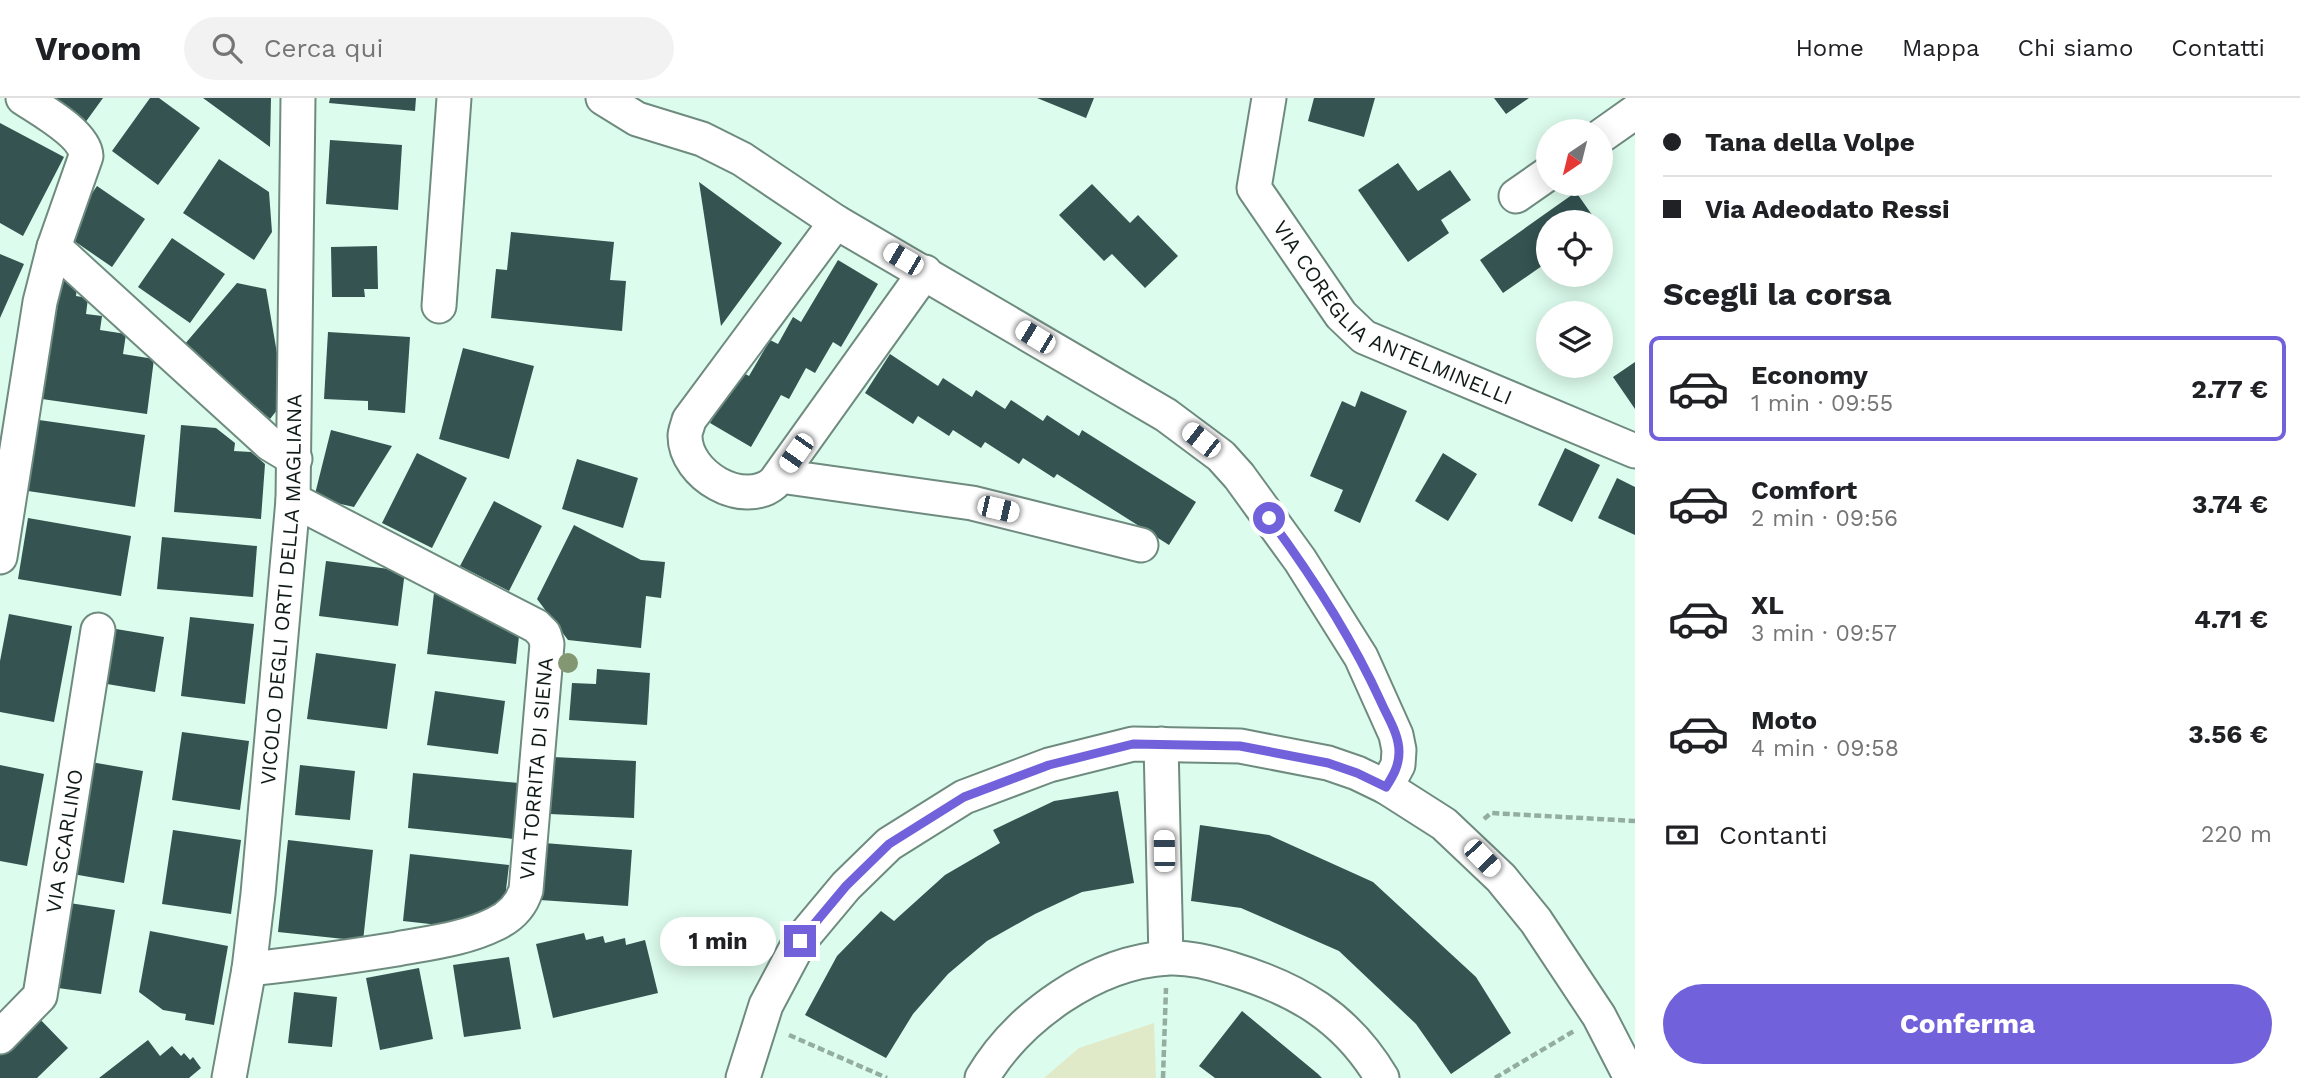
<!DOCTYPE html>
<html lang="it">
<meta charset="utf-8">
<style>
:root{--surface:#fff;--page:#f2f2f2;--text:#202124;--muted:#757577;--line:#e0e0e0;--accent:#7161db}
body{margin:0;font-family:"Work Sans",sans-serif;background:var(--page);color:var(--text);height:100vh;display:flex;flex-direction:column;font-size:26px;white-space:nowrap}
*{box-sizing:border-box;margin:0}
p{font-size:23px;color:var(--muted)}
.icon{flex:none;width:38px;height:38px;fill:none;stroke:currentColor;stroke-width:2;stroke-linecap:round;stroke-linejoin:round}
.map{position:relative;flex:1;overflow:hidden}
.panel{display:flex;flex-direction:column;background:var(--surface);width:665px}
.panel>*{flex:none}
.guide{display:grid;align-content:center;height:154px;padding:0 28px;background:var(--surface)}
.needle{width:46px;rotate:215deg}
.buttons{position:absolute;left:1536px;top:21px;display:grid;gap:14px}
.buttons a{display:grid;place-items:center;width:77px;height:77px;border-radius:50%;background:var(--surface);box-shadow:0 4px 18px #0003;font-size:35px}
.end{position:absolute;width:32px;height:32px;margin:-16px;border:9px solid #7161db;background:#fff;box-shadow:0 0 0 4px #fff}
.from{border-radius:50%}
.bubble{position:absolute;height:49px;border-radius:24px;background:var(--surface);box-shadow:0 4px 18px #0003;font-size:23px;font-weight:700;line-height:49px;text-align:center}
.car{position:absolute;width:21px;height:42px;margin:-21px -10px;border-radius:9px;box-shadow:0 0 5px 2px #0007;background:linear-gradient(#fff 24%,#345 0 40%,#fff 0 76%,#345 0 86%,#fff 0)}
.guide b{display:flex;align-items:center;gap:24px;height:66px;font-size:26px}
.guide b+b{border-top:2px solid var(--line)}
.guide i{width:18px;height:18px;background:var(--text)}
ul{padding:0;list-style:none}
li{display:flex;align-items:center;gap:21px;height:105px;margin:0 14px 10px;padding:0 14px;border:4px solid transparent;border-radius:10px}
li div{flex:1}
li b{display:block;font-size:26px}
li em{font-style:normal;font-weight:700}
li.selected{border-color:var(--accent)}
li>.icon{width:63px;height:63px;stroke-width:1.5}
h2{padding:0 28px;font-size:32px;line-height:84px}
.pay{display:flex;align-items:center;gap:18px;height:77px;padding:0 28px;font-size:26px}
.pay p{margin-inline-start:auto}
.button{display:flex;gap:14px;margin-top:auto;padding:14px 28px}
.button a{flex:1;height:80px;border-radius:42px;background:var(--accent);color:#fff;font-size:28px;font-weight:700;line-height:80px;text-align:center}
header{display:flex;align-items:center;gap:42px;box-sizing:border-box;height:98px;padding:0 35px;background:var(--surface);border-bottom:2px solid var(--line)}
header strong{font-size:33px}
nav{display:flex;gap:38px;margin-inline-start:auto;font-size:24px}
.search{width:490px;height:63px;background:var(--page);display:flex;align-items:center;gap:18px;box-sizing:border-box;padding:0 24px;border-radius:38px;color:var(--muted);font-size:26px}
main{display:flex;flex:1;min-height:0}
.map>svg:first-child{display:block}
.green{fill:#e1eac8}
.building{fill:#345351}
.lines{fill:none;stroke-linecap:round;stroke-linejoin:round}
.minor-casing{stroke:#6f8b7f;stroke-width:37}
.path{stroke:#94ada1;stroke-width:4.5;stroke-dasharray:7 3.5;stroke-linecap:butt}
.minor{stroke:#fff;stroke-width:33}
.tree{fill:#839772}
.route{stroke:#7161db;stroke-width:9}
.labels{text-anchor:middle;stroke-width:7;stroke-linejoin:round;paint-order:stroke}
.street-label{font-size:21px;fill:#101b17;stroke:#fff}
</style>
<header>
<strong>Vroom</strong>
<div class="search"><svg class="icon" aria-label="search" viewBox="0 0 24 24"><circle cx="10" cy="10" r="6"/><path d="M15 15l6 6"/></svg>Cerca qui</div>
<nav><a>Home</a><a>Mappa</a><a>Chi siamo</a><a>Contatti</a></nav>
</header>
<main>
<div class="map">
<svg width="1635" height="980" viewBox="0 0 1635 980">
<rect width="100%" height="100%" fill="#dcfced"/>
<path class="green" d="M1154,925L1156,980H1044L1079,950Z"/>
<path class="building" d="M41,0H103L82,29Z
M150,0H159L200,30L158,87L112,53Z
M203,0H271L270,49Z
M330,0H416L415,13L329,5Z
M1037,0H1094L1086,20Z
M1314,0H1375L1364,39L1308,23Z
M1494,0H1529L1506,16Z
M0,25L64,59L23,138L0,125Z
M330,42L402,47L398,112L326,106Z
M219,61L269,94L272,134L254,162L183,115Z
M1398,65L1418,93L1450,72L1471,102L1441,122L1449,135L1408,164L1358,92Z
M699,84L782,145L721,228Z
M1092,86L1130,125L1138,117L1178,158L1145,190L1112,156L1104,163L1059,117Z
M97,88L145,121L112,169L64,136Z
M1576,94L1597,124H1549V163L1503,195L1480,162Z
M511,134L614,144L610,182L626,183L622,233L491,220L496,171L507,172Z
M172,140L225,176L190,225L138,189Z
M377,148L378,191H364L365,199H332L331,149Z
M0,156L24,166L0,220Z
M838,162L878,186L841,249L833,244L815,275L806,270L789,301L781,297L751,349L710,325L740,273L749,278L770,242L778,246L793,219L801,224Z
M52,177L78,180L76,198L88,200L86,216L102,218L100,232L126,236L123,256L154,261L147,316L35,300Z
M237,185L266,191L285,302L270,321L184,247Z
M328,234L410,239L405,315L368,312V303L324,301Z
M463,250L534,268L509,361L439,341Z
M890,256L938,288L943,280L972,299L976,292L1005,311L1011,302L1043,323L1047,317L1079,338L1082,332L1196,404L1169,447L1057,376L1054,380L1023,360L1019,366L985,344L981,350L953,332L949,338L918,318L913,326L865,295Z
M1635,264V311L1613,279Z
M1361,293L1407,313L1360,425L1334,413L1343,392L1310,378L1342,303L1355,309Z
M39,322L145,337L135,409L28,393Z
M181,327L216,330L235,345L234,353L251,354L265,366L261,421L174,414Z
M331,332L392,348L354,409L314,400Z
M1565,350L1600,367L1572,424L1538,407Z
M417,355L467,380L432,450L382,425Z
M1443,355L1477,376L1448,423L1415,403Z
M577,361L638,380L623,430L562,411Z
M1617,380L1635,389V437L1598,420Z
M494,403L542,428L509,493L460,468Z
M28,420L131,438L121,498L18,481Z
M574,427L641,462L665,464L661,500L646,498L641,550L568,542L537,501Z
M162,439L257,448L253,499L157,491Z
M326,463L405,473L398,528L319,518Z
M434,495L455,498L519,538L516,566L427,556Z
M9,516L72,528L54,624L0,614V563Z
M190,519L254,526L245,606L181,598Z
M104,529L164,539L155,594L95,584Z
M316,555L396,566L387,631L307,621Z
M597,571L650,575L647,627L569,622L572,585L596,586Z
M435,593L505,603L498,656L427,647Z
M182,634L249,643L240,712L172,702Z
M553,659L636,663L634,720L550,716Z
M85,663L143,673L124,785L67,775Z
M0,667L44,676L27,768L0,763Z
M300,667L355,673L350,722L295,717Z
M413,675L519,685L514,741L408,730Z
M1118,693L1134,785L1082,794L1035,816L987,843L948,876L913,916L886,960L805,917L837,858L881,813L894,823L945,777L1000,745L993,732L1054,703Z
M1200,727L1269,737L1373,784L1476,879L1511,935L1451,976L1416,926L1339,853L1241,810L1191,803Z
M173,732L241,742L231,816L162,806Z
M288,742L373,752L363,843L278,834Z
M544,745L632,752L628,808L540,802Z
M410,756L509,767L504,808L439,827L403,823Z
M63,804L115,812L101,896L51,889Z
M150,833L228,848L214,927L185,922L186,916L163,912L139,894Z
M584,835L586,842L603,838L605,845L625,840L626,847L645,842L658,895L553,920L536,846Z
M509,859L521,931L464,939L453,867Z
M419,870L433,941L380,952L366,880Z
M294,894L337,899L332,949L288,945Z
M1242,913L1318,976L1322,980H1215L1199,968Z
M34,915L68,950L37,980H0V948Z
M148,942L160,958L172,948L181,958L184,955L190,962L193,959L201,970L189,980H99Z"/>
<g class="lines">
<g class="minor-casing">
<g id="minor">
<path d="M603,0L637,21L702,41L742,61L836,124L1166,317L1221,358L1239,378L1300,462L1361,559L1396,637L1399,652L1398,667L1386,689"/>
<path id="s1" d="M1269,0L1254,90L1341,217L1364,239L1635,353"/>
<path d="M1601,38L1635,14"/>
<path d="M1516,98L1549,75"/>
<path d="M836,124L689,322C688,327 685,333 685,338C685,377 743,411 774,385L925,174"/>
<path d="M54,149L270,346L295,361"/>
<path d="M439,208L454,0"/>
<path d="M780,378L972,405L1141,447"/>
<path d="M0,459L40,204L54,149L86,58C85,36 41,12 23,0"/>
<path d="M1161,646L1166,860"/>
<path id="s2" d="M249,871C298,866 347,859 397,851C429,845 465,841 495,826C510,819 521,808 526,792L547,546L544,536L536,528L293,402"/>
<path id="s3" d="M0,939L40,898L98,532"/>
<path id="s4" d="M229,980L249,871L258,796L293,402L298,0"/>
<path d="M743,980L766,907L800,843L846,788L889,746L964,699L1049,667L1133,646L1240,648L1328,665L1357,675L1386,689L1444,726L1501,780L1536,823L1599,918L1631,980"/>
<path d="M982,980C1018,919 1095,864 1168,860C1190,859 1210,864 1231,871C1297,891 1346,919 1382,980"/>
</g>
</g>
<path class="path" d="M1484,721L1491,715L1635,723
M789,937L887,980
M1163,980L1166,890
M1495,980L1574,933"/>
<use href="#minor" class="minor"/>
</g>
<circle class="tree" cx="568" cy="565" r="10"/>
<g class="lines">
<path class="route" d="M800,843L846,788L889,746L964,699L1049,667L1133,646L1240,648L1328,665L1357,675L1386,689C1393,678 1399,668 1399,654C1399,636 1388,620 1381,604C1351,538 1312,478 1269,420"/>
</g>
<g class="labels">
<g class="street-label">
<text dy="7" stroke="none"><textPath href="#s1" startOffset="285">VIA COREGLIA ANTELMINELLI</textPath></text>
<text dy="7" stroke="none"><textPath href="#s4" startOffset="492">VICOLO DEGLI ORTI DELLA MAGLIANA</textPath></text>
<text dy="7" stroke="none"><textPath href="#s2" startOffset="420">VIA TORRITA DI SIENA</textPath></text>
<text dy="7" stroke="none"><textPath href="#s3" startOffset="214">VIA SCARLINO</textPath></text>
</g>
</g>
</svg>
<div class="buttons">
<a><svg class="needle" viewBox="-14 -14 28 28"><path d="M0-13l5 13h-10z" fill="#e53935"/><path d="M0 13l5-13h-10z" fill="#757577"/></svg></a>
<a><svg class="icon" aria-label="locate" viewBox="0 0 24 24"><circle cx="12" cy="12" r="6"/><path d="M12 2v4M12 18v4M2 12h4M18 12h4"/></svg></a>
<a><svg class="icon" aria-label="layers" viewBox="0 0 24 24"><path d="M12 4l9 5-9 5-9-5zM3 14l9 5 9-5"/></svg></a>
</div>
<i class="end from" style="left:1269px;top:420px"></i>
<i class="end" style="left:800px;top:843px"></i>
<div class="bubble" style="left:660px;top:819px;width:116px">1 min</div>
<i class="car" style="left:903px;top:161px;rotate:300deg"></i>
<i class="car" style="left:1035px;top:239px;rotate:301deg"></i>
<i class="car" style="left:1201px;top:342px;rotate:308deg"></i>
<i class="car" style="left:796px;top:355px;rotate:215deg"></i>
<i class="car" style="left:998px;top:411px;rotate:103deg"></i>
<i class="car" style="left:1164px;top:753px;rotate:359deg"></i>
<i class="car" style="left:1482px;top:760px;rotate:136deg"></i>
</div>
<section class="panel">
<div class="guide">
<b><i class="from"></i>Tana della Volpe</b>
<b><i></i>Via Adeodato Ressi</b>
</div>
<h2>Scegli la corsa</h2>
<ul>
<li class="selected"><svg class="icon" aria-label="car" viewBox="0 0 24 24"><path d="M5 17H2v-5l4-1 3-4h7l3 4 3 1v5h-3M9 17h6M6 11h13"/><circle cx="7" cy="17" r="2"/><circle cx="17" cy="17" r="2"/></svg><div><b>Economy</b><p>1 min · 09:55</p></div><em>2.77 €</em></li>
<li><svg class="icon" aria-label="car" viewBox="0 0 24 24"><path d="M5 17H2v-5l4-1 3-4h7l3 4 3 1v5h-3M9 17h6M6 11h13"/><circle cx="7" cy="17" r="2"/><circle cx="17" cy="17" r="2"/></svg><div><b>Comfort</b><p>2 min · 09:56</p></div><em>3.74 €</em></li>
<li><svg class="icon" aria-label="car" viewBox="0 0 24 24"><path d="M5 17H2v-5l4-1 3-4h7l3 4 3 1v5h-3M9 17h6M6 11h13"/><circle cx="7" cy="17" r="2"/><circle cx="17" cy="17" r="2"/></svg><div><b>XL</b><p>3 min · 09:57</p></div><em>4.71 €</em></li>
<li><svg class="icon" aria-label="car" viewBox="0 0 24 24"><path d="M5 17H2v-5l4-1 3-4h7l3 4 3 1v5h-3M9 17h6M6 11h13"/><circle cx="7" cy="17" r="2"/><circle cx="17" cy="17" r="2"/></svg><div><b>Moto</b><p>4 min · 09:58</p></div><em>3.56 €</em></li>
</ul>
<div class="pay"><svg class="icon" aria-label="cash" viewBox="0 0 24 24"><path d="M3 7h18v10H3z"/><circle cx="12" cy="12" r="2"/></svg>Contanti<p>220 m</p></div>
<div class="button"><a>Conferma</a></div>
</section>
</main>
